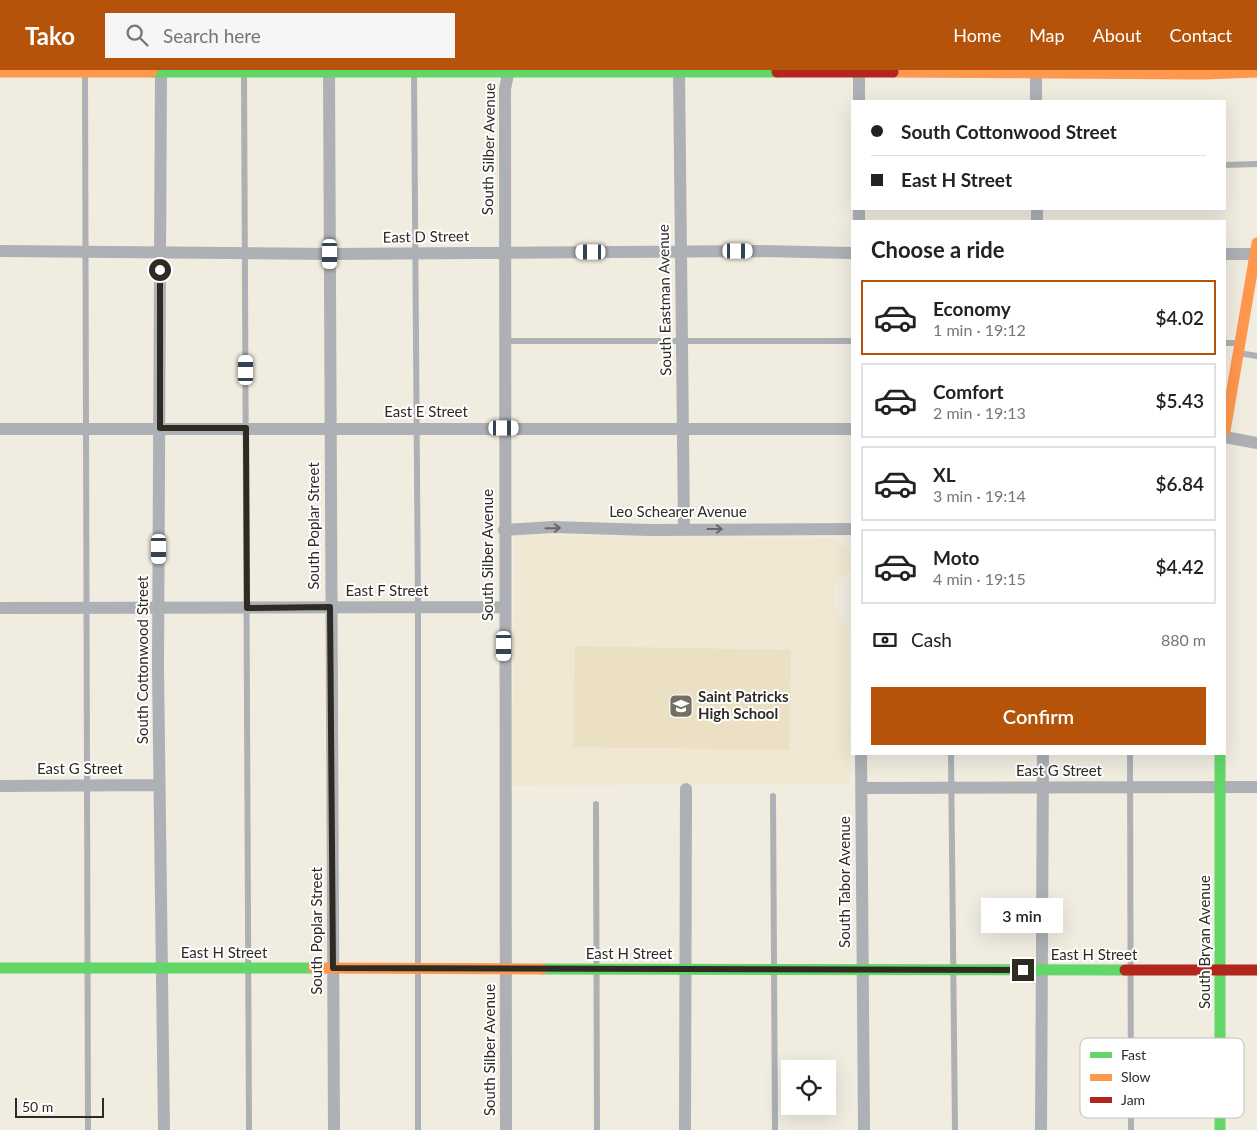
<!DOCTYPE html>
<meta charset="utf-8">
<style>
:root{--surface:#fff;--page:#f6f6f6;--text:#222;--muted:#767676;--line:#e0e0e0;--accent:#b45309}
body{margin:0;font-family:Lato,sans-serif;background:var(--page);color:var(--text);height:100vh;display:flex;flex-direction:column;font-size:19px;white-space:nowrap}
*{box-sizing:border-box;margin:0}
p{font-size:16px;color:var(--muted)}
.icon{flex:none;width:28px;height:28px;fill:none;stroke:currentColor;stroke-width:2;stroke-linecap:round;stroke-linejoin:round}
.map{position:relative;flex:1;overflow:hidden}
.sheet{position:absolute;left:851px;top:150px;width:375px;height:535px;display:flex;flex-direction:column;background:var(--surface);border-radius:0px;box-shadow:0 5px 20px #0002}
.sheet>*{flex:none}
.banner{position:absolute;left:851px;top:30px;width:375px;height:110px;border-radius:0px;box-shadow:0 5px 20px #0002;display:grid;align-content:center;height:110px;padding:0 20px;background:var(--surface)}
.tools{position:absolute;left:781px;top:990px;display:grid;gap:10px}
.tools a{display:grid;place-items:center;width:55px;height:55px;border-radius:0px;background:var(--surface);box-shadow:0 5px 20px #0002;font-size:25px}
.scale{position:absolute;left:15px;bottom:12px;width:89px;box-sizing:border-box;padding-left:5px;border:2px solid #2e2b23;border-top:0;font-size:14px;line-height:18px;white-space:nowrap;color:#2e2b23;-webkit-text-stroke:4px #fff;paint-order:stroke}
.end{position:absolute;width:22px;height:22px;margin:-11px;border:6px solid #2e2b23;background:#fff;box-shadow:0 0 0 2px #fff}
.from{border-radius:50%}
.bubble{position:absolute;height:35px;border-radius:0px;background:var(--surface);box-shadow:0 5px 20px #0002;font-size:16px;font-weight:600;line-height:35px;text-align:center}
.car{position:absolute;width:15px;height:30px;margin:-15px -8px;border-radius:6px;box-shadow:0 0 4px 1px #0007;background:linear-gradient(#fff 24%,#345 0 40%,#fff 0 76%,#345 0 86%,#fff 0)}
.banner b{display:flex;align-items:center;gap:18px;height:48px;font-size:19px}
.banner b+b{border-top:1px solid var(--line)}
.banner i{width:12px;height:12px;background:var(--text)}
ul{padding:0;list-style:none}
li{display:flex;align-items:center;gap:15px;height:75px;margin:0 10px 8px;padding:0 10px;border:2px solid var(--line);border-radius:0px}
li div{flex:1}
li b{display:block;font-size:19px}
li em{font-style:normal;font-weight:600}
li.current{border-color:var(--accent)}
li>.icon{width:45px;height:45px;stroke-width:1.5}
h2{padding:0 20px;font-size:22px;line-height:60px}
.pay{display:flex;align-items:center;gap:12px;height:55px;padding:0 20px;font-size:19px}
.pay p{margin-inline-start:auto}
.cta{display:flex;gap:10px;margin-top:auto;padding:10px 20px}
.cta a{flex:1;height:58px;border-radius:0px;background:var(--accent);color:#fff;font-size:20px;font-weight:600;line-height:58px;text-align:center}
header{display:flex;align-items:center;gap:30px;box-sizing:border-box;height:70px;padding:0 25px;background:var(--accent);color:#fff}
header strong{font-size:24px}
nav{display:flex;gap:28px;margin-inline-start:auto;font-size:18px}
.search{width:350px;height:45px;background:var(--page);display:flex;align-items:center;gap:12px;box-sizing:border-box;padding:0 18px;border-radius:0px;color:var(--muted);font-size:19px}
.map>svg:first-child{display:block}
.built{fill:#f0e8d2}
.green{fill:#ebe0c4}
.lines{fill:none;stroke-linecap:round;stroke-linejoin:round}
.lane{stroke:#adb0b4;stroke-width:6}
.street{stroke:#adb0b4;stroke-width:12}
.fast{stroke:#63d668;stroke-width:11}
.slow{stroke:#ff974d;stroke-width:11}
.jam{stroke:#b3261e;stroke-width:11}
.oneway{stroke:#676764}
.route{stroke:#2e2b23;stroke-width:6}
.labels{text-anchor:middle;stroke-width:4;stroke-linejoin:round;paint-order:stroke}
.street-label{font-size:15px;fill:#2e2b23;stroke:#fff}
.poi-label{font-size:15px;font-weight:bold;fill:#2e2b23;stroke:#fff;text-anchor:start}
.key{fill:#fff;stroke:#c0bfbd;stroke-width:1}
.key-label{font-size:14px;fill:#2e2b23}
</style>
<header>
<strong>Tako</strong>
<div class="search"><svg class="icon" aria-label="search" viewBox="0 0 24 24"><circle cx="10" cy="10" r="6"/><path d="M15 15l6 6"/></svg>Search here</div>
<nav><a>Home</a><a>Map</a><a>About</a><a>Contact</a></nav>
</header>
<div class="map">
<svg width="1257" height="1060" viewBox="0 0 1257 1060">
<rect width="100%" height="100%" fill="#f1ece0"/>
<path class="built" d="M515,465L835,468L852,483V501L846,503L834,517V533L848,560L850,713L512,716Z"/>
<path class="green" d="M575,576L791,580L789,680L573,677Z"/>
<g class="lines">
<path class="lane" d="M414,3L418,537V1060
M85,4L88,1060
M244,4L249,1060
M1225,95L1257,94
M504,271H852
M1225,273H1239
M1239,283L1257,286
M951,684L955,1060
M1130,684L1131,1060
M773,726L775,1060
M596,734L597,1060"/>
<path class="street" d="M161,0L158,598L164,1060
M679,1L684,459
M329,2L334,1060
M859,2V31
M1036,3V31
M859,139V151
M1037,139V151
M0,181L330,184L757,181L852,183
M1225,184H1255
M0,359H852
M1225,367L1257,373
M504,460L553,457L649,460L852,459
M0,538L504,537
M861,684L864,1060
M0,716L159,715
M861,718L1257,717
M506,1060L505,19L509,0
M685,1060L686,719
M1041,1060L1043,684"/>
<path class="fast" d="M152,2H777
M1220,684V1060
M0,898H313
M542,899L1125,900"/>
<path class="slow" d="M0,2H152
M893,2L1203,4L1257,2
M1225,361L1257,173
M313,898L542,899"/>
<path class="jam" d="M777,2H893
M1125,900H1257"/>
</g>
<defs><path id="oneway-shaft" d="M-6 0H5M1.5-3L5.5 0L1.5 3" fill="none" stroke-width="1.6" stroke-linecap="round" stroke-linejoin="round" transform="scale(1.25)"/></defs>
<g class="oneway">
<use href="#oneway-shaft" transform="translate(553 458) rotate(-1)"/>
<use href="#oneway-shaft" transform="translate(715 459)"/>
</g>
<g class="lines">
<path class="route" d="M160,200V358H246L247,538L330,537L333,898L1023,900"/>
</g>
<defs>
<g id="school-square" transform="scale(1.25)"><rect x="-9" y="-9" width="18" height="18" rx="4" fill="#726f65" stroke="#fff"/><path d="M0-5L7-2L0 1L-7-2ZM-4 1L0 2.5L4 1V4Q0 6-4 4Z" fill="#fff"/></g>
</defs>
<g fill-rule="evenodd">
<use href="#school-square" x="681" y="636"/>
</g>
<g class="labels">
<g class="street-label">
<text transform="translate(489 79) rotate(-89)" y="5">South Silber Avenue</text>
<text transform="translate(426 167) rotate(-1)" y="5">East D Street</text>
<text transform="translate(665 230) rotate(-91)" y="5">South Eastman Avenue</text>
<text x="426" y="347">East E Street</text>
<text x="678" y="447">Leo Schearer Avenue</text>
<text transform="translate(314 456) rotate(-90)" y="5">South Poplar Street</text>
<text transform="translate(488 485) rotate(-90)" y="5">South Silber Avenue</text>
<text x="387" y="526">East F Street</text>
<text transform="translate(143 590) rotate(-90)" y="5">South Cottonwood Street</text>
<text x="80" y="704">East G Street</text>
<text x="1059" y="706">East G Street</text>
<text transform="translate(845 812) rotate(-90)" y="5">South Tabor Avenue</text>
<text transform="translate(317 861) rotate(-90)" y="5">South Poplar Street</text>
<text transform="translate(1205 872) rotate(-90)" y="5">South Bryan Avenue</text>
<text x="224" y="888">East H Street</text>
<text x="629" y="889">East H Street</text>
<text x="1094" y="890">East H Street</text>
<text transform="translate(490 980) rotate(-90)" y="5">South Silber Avenue</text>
</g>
<g class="poi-label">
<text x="698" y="632">Saint Patricks<tspan x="698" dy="17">High School</tspan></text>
</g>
</g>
<rect x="1080" y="968" width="164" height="80" rx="8" class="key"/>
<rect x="1090" y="982" width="22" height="6" fill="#63d668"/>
<rect x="1090" y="1004" width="22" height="7" fill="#ff974d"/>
<rect x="1090" y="1027" width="22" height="6" fill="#b3261e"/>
<g class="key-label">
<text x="1121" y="990">Fast</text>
<text x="1121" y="1012">Slow</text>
<text x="1121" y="1035">Jam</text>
</g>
</svg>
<div class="tools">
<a><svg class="icon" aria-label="locate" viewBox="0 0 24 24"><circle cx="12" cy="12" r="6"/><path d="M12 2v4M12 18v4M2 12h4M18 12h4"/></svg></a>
</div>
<div class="scale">50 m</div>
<i class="end from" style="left:160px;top:200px"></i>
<i class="end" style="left:1023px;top:900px"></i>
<div class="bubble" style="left:981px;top:828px;width:82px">3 min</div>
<i class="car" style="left:738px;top:181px;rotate:90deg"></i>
<i class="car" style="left:591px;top:182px;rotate:270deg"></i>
<i class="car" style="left:330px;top:184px;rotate:180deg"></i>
<i class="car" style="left:246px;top:300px;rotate:0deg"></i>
<i class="car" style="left:504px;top:358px;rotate:90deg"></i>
<i class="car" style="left:159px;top:479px;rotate:180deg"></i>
<i class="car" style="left:504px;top:576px;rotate:180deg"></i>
<div class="banner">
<b><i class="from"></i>South Cottonwood Street</b>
<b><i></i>East H Street</b>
</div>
<section class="sheet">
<h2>Choose a ride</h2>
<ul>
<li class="current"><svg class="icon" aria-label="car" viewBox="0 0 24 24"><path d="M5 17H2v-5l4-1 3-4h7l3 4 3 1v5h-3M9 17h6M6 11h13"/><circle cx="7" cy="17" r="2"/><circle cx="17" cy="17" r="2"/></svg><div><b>Economy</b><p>1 min · 19:12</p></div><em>$4.02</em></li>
<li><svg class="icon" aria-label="car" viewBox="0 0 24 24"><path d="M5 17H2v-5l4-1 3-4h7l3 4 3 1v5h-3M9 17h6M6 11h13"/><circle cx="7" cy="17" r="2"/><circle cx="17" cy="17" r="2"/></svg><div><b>Comfort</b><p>2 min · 19:13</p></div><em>$5.43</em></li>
<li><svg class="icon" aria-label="car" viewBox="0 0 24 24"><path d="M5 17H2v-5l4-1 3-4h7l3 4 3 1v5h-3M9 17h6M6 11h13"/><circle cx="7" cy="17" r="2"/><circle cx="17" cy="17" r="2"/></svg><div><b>XL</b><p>3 min · 19:14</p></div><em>$6.84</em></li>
<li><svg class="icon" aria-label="car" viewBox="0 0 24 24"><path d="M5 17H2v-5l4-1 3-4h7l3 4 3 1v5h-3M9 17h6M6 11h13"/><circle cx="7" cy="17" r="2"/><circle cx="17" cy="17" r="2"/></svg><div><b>Moto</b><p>4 min · 19:15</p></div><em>$4.42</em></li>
</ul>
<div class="pay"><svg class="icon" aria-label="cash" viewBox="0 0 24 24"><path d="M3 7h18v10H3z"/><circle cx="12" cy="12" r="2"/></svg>Cash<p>880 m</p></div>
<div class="cta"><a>Confirm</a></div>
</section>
</div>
